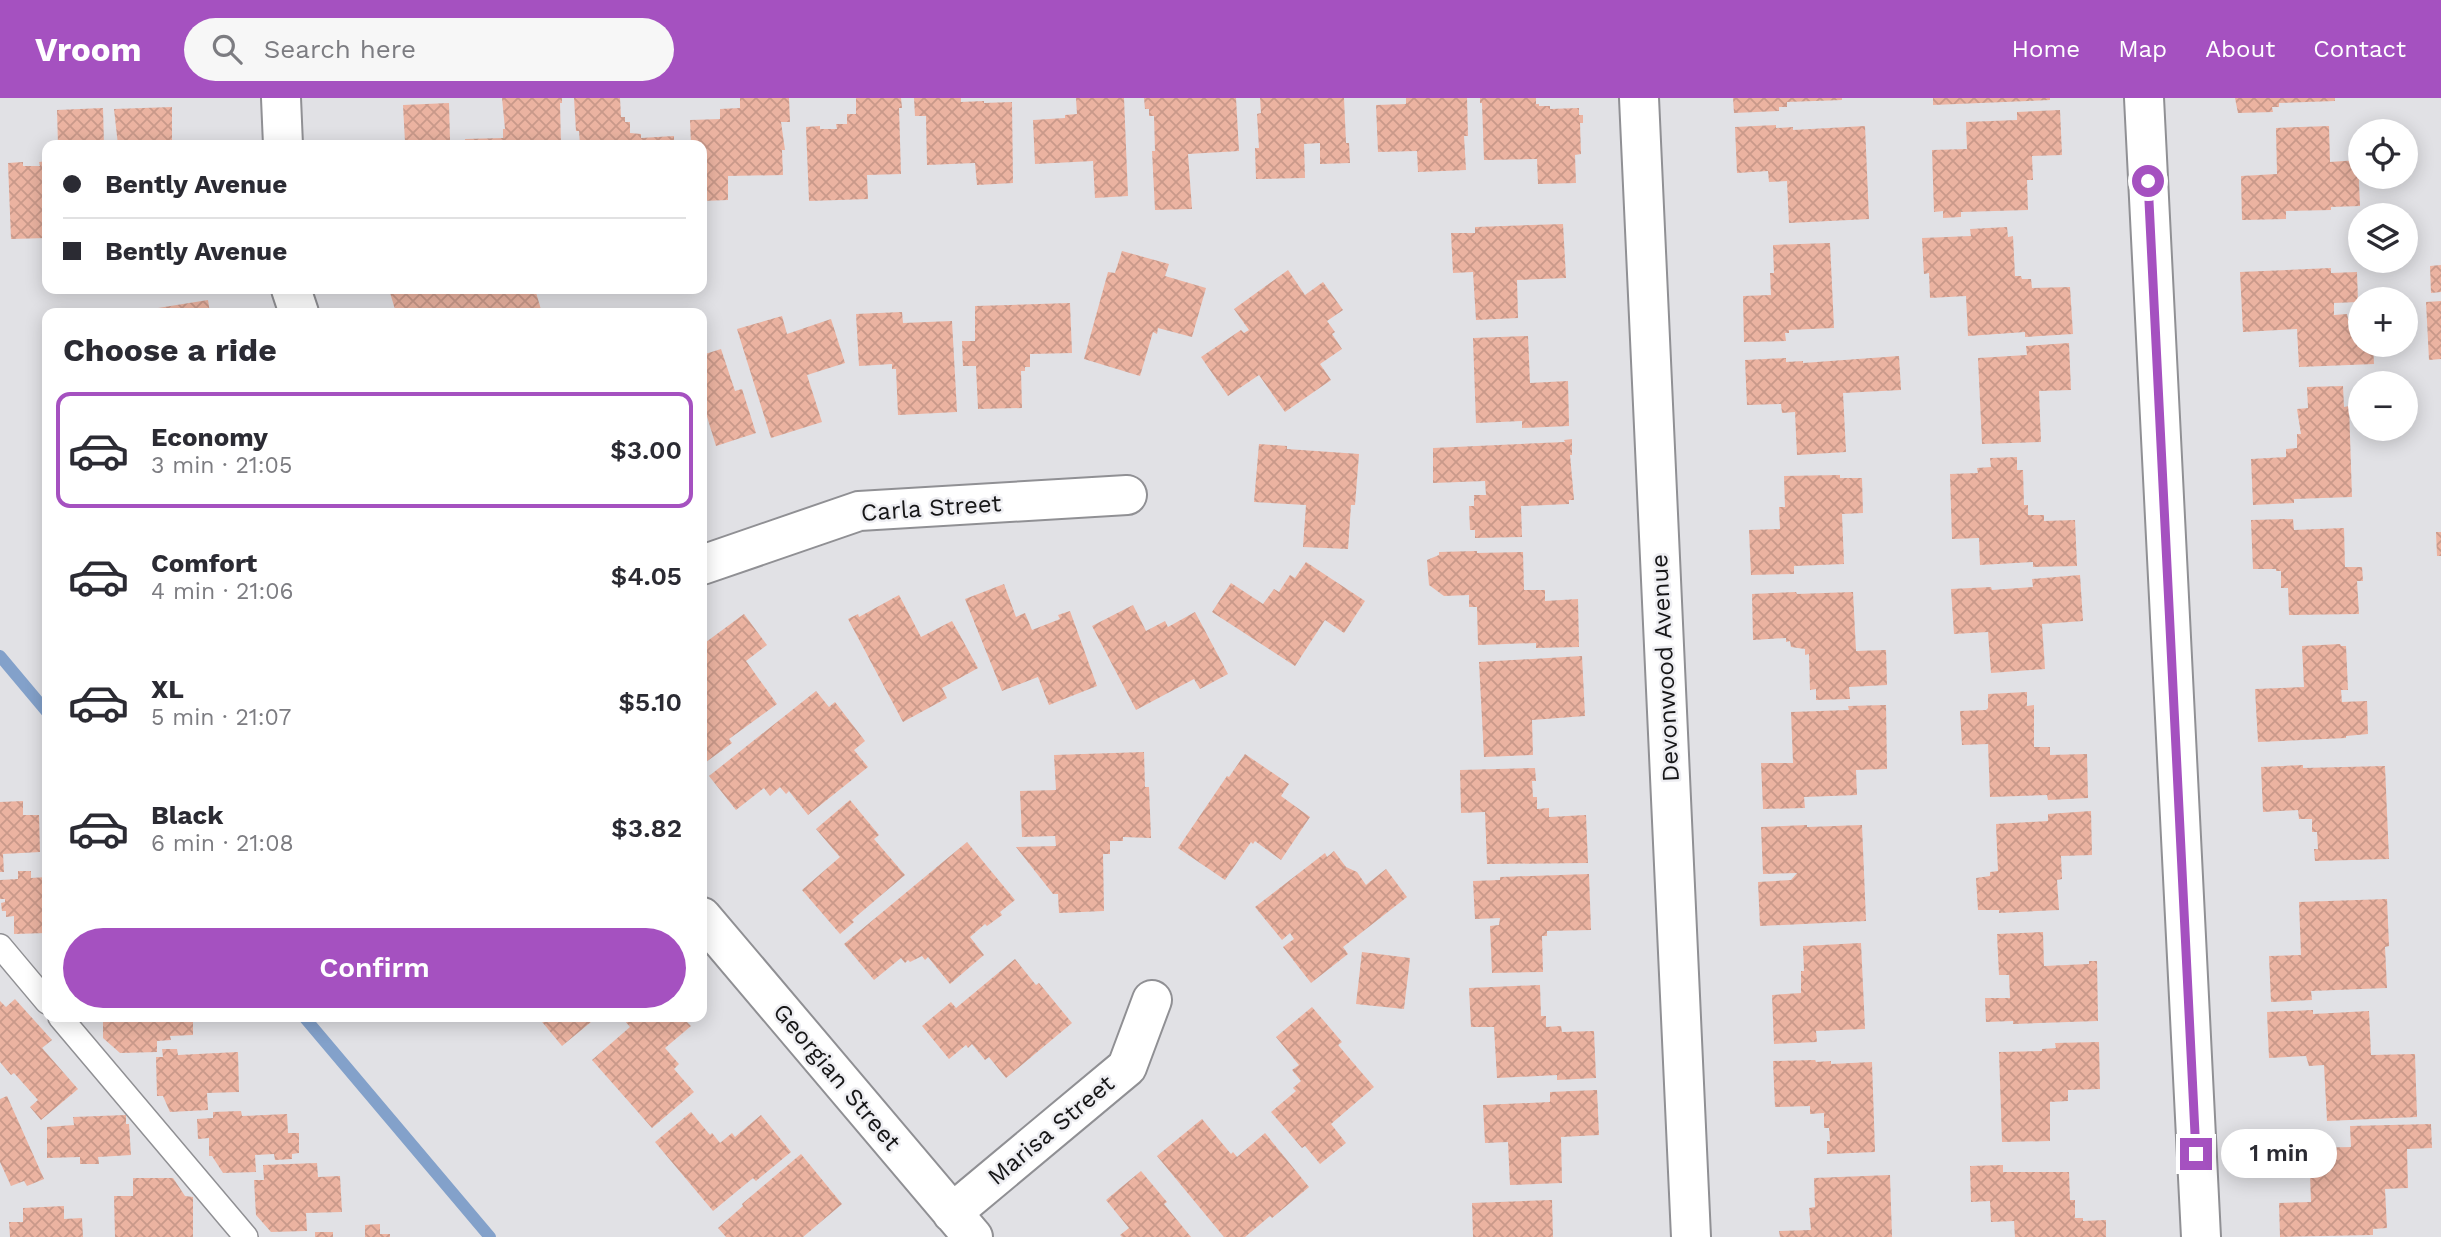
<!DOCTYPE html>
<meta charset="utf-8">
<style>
:root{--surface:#fff;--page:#f7f7f7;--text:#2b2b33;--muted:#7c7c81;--line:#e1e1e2;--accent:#a551c0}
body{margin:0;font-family:"Work Sans",sans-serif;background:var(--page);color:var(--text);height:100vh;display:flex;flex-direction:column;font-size:26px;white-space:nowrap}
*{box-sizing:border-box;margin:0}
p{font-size:23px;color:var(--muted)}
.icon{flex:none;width:38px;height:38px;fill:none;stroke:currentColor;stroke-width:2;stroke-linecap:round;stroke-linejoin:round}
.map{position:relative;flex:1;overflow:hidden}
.sheet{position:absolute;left:42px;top:210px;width:665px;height:714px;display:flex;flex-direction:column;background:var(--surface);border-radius:14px;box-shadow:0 4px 18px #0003}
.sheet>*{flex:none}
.hud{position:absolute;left:42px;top:42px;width:665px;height:154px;border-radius:14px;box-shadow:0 4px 18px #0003;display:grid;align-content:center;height:154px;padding:0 21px;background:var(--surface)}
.fabs{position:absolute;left:2348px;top:21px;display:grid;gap:14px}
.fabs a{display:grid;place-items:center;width:70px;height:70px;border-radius:50%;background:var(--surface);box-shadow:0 4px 18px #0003;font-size:35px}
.end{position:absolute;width:32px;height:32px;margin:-16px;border:9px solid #a551c0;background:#fff;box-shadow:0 0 0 4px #fff}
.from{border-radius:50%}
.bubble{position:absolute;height:49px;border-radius:24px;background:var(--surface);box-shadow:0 4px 18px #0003;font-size:23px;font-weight:600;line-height:49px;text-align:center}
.hud b{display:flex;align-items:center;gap:24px;height:66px;font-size:26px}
.hud b+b{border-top:2px solid var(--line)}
.hud i{width:18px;height:18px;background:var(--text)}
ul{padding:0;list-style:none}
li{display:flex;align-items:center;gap:21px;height:116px;margin:0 14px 10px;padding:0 7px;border:4px solid transparent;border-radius:14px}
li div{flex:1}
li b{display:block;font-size:26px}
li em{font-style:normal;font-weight:600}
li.current{border-color:var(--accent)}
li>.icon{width:63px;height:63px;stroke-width:1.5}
h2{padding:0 21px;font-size:32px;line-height:84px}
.button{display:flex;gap:14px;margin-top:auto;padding:14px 21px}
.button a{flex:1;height:80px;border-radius:42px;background:var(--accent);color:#fff;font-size:28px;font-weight:600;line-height:80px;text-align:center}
header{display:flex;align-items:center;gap:42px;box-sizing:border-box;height:98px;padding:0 35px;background:var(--accent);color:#fff}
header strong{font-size:33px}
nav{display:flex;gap:38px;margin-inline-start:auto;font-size:24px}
.search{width:490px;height:63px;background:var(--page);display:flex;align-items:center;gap:18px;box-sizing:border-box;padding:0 24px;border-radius:38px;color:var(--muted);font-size:26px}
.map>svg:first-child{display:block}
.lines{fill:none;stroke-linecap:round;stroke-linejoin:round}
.stream{stroke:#83a1ca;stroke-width:12}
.building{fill:url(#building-cross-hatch)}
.service-casing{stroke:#909094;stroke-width:26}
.minor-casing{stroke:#909094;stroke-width:42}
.service{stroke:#fff;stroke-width:23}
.minor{stroke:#fff;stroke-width:38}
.route{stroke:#a551c0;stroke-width:9}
.labels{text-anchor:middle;stroke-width:5;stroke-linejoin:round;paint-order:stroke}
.street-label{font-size:24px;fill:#161617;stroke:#eeeef2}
</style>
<header>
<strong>Vroom</strong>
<div class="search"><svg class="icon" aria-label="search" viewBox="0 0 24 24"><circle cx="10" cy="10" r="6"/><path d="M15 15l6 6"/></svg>Search here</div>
<nav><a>Home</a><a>Map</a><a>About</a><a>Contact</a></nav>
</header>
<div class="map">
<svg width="2441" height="1139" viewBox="0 0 2441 1139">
<defs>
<pattern id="building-cross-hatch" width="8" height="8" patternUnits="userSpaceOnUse" patternTransform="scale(1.75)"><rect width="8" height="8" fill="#ebb3a1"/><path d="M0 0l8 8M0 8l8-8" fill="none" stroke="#c9998a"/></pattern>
</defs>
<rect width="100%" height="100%" fill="#e1e1e5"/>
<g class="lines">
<path class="stream" d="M0,558L47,614
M304,919L490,1139"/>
</g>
<path class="building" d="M502,0H562V5H560L561,47H465V41L503,40V31H505Z
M574,0H620L621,19H625V24H630V35L641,36V40L674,38V47H580L579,33H576Z
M740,0H789L790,24H781L785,52H782L783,77L728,78V102L702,103V47H691L690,22L720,21V11L740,10Z
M856,0H901L902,10H899L901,76L867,77L868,101L809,103L806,29L820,28V31H837L836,26H847V16H856Z
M914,0H961V4L984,3V5L1012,4L1013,85L977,87L975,65L927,67L926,18H915Z
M1076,0H1124L1128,98L1095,100L1093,63L1035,66L1033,22L1065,20V17L1077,16Z
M1144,0H1236L1239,53L1188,56L1192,111L1155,112L1152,53H1155L1154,18H1149V11H1145Z
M1260,0H1344L1346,45H1349L1350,65L1320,66V45L1304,46L1305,80L1256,81L1255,50H1259L1257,16L1261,15Z
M1406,0H1467L1468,38H1464L1466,72L1418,74L1417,53L1378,54L1376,7L1406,6Z
M1480,0H1536V6H1539V8H1550V11L1579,10V17H1583V25H1580L1581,56L1575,57L1576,85L1538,86L1537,61L1484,62L1482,5H1480Z
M1733,0H1842V2L1787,4V9H1779V13L1734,15Z
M1933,0H2050V2L1933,7Z
M2235,0H2335V3L2279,5V9H2272L2273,14L2238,15Z
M449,5L450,42H447V47H392V45L405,44L403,7Z
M172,9V47H118L114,11Z
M103,10L104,47H58L57,12Z
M2060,12L2062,57L2032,58L2033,82H2027L2028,112L1961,114V119L1943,120V113L1934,114L1932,52L1967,51L1966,24L2017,22V14Z
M1776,27V30L1793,29V32L1865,28L1869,121L1789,125L1787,83L1769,84L1768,73L1737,75L1735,29Z
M2329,28L2330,64L2358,62L2360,108L2331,109V112L2286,113V121L2242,122L2241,78L2277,76L2276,30Z
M47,63V140L11,141L8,65L23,64V68H40L39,64Z
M1563,126L1566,180L1517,182L1518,220L1476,222L1473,174L1453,175L1451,135H1475V129Z
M2007,129L2008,139L2013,138L2015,178H2021L2022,181H2031L2032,190L2070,189L2073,236L2025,239V234L1968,238L1966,198L1930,200L1929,175L1924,176L1922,140L1971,138L1970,131Z
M1830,145L1834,230L1789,232V235H1785L1786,243L1744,244L1743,198L1771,197L1770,175H1774L1773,147Z
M1122,153L1169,166L1165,178L1206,190L1192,239L1158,230L1157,236L1153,234L1140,278L1084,261L1108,174L1115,175Z
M2441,167V194L2431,195L2430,168Z
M2331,170V175L2357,174L2358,204L2334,205V217L2347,216L2348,221L2361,220V247H2373L2374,266L2299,269L2297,231L2243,234L2240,174Z
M1288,172L1305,197L1323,184L1343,212L1327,223L1335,234L1332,236L1342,251L1320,266L1331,282L1285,314L1259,277L1228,298L1201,259L1241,232L1244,235L1249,232L1234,211Z
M161,191H200V193L162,196Z
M389,191H486L487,194L500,191H535L542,215H396Z
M208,202L210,215H159L158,210Z
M2441,203V261L2429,262L2426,204Z
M1070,205L1072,255L1030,256V269H1025V273H1021L1022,310L978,311L976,268H963L962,243H975V208Z
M902,214L903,225L952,223L957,314L898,317L896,271H892V266L859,268L856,216Z
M782,218L787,236L831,221L845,265L807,277L822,324L771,340L737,231Z
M1528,238L1530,285L1568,283L1569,328L1522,330V323L1476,325L1473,240Z
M2069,245L2071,292L2039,293L2041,344L1982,346L1978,260L2027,257L2026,248Z
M721,251L735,293L742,291L756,335L716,348L705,312L702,313V257Z
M1899,258L1901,292L1843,295L1846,354L1797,357L1795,314L1782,315L1781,306L1747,307L1745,262L1786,260V264L1803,263V265Z
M2343,288L2344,309L2349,308L2352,399L2294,401V405L2253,407L2251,361L2286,359V351L2297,350V336H2301L2297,311L2308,310L2307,289Z
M1572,341V357H1570L1574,402H1569V406L1521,408L1522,439L1475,440V432H1470L1469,408H1474V397H1486L1485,383L1433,385V350L1565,344L1564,342Z
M1259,346L1287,348V351L1359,356L1355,407H1351L1348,451L1303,449L1306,407L1254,404Z
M2017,359V372H2023L2024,407H2028V417H2044V423L2075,422L2077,468L2033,469V464L1980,467L1979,440L1952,441L1950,376L1978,375L1977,370L1991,369L1990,360Z
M1840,377V380H1862L1863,415L1842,416L1844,466L1794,468V476L1751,477L1749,432L1780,431L1779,409H1785L1784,378Z
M2293,421L2294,432L2344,430L2345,469H2362L2363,483H2357L2359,516L2289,517L2288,490H2281V473H2276V471H2253L2251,422Z
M2436,434H2441V458H2437Z
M1477,453V455L1523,454L1524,492H1545V503L1578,501L1579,549L1536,550V545L1478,547L1477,509H1469V497L1444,498L1429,487L1427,462L1439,457V454Z
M1306,464L1365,503L1344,535L1325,522L1295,568L1212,514L1231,485L1263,506L1274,491L1279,494L1290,477L1295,480Z
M2080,477L2083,523L2042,526L2045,571L1991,575L1988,534L1954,536L1951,491L1991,489L1992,492L2033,489L2032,481Z
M1004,486L1016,519L1025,515L1032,532L1060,521L1058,517L1070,513L1097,588L1049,607L1038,579L1002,593L965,501Z
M1796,494L1797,496L1853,494L1856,553L1886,552L1887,587L1849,589L1850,601L1816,602V591L1810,592L1809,556L1805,557V551L1791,549L1790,543L1786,544V540L1753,542L1752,496Z
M899,497L921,539L952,523L978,570L942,590L947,600L903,624L848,521L858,516L859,519Z
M1133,507L1146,533L1165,523L1168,529L1195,514L1228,576L1200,591L1194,581L1136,612L1092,528Z
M744,516L767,547L746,563L777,606L729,641L732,645L702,667V600L705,597L702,592L704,587L702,585V547Z
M2340,546L2341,548H2346L2348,592H2341L2342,604L2367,603L2368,636L2346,638V640L2258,644L2255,591L2304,589L2302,548Z
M1582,558L1585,618L1532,622L1533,657L1484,659L1479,564Z
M816,593L829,609L835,604L865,643L854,652L868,669L808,717L789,693L786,696L780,689L770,698L764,690L736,712L709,678Z
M2027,594V608L2034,607V649H2050V657L2087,656L2088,700L2048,702L2047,697L1990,699L1988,646L1962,647L1960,613L1986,612L1988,610V596Z
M1886,607L1887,671L1856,672L1857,697L1804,699L1805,710L1763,711L1761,665H1793L1791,614L1849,612L1848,608Z
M1144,654L1145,689H1149L1151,740L1123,739V743H1110V756H1103L1104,813L1059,815L1058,796H1053L1016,749L1056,748L1055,738L1022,739L1020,693L1056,692L1054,657Z
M1245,656L1289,686L1281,698L1310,719L1281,762L1255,743L1253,746L1251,744L1225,782L1178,750L1227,678L1229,679Z
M2303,667V670L2385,668L2389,761L2315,763L2314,751H2318L2317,734H2312V721H2299L2298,712L2263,714L2261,669Z
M1535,670L1536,683H1532L1533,699H1537V711L1549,710V719L1586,717L1588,765L1487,766L1485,714L1461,715L1460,672Z
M850,702L879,737L874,741L905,777L852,822L854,824L840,836L802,792L840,759L816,731Z
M23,703V717H39L40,754L3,756L4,774H0V704Z
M2091,713L2092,757L2061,758L2062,781L2057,782L2059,812L1999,815V812H1978L1976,780L1990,778V774L1998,773L1996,726L2048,723V716Z
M1807,727V729L1862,727L1866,823L1760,828L1758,784L1791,782L1797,775L1763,776L1761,729Z
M967,744L1015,802L1000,814L1002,817L987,828L985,826L970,839L984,857L950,886L928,859L925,862L922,858L910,864L908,862L905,865L901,860L874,882L844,846Z
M1334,753L1346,769L1357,774L1366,787L1386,771L1407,799L1343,849L1348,856L1311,885L1283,849L1294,841L1290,835L1282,842L1255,809L1325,755L1327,759Z
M18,773H31V780L47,779V835L14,836V818L6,819V813H2L1,805L5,804V801H0V782L18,781Z
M1589,776L1591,832L1547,833V838H1542L1543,874L1492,875L1490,828L1499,827L1500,820L1475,821L1473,783L1500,782V779Z
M2387,801L2389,848L2385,849L2387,890L2311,893L2312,902L2271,904L2269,858L2301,857L2299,804Z
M2043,834L2044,868L2089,866V863H2097L2098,923L2013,926V923L1986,924L1985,900H2010L2009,877H1999L1997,836Z
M1861,845L1865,931L1816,933L1817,944L1774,946L1772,897L1801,895V873H1804L1803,848Z
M1362,854L1410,860L1404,911L1356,906Z
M1015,861L1036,887L1039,885L1072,925L1006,980L989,959L985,962L972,946L968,950L966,947L949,961L922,928L951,904L956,910Z
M1540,887L1541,918H1546V929L1561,928L1562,934L1594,933L1596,980L1557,982V977L1497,980L1494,929H1471L1469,890Z
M15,901L52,942L42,950L78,991L41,1022L30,1009L38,1002L14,975L11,977L0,964V903L6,909Z
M1312,909L1342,944L1338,947L1374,989L1331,1026L1346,1045L1320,1066L1305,1048L1302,1050L1271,1014L1296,993L1293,990L1301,983L1292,972L1299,967L1276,939Z
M2313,912V916L2369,913L2371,957L2415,956L2417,1019L2327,1023L2324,967L2309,968L2306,958L2269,960L2267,914Z
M103,919H193V937L170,938L171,942L157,943V954L120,955L103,940Z
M538,919H597L562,948Z
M630,919H682L691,928L665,950L679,966L674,971L694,994L652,1030L592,962L630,929L625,923Z
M2099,944L2100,991L2068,992V1003L2050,1004V1043L2002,1044L1999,954L2042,953V951L2056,950L2055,945Z
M162,951H177L178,957L238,954L239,994L207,995L208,1012L170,1014L163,998H157L156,959H163Z
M1815,962L1816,964L1831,963V966L1872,964L1875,1054L1827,1056V1043H1830L1829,1030H1824V1015L1810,1016V1008L1775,1009L1773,963Z
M1597,992L1599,1037L1561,1039L1562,1085L1510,1087L1508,1044L1485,1045L1483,1007L1550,1004V994Z
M7,998L44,1081L27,1088L24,1083L11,1088L0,1064V1001Z
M241,1013L242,1018L287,1016L288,1035H299V1055L292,1056V1061L275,1062L274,1056L255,1057L256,1074L223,1075L212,1058H209V1040L198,1041L197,1021L213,1020V1014Z
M691,1014L710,1037L712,1035L720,1045L732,1035L735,1039L761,1017L791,1054L756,1083L753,1080L713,1113L655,1044Z
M126,1017V1026H129L131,1057L98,1059L99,1066H80V1059L47,1060V1029L74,1027L73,1019Z
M1202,1021L1231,1056L1233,1054L1237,1059L1265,1035L1309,1089L1272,1120L1270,1118L1245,1139H1224L1157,1058Z
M2431,1026L2432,1050L2407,1051L2408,1090L2385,1091L2387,1130L2373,1131V1137L2280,1139L2279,1105L2311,1104L2309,1050L2351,1049L2350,1028Z
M801,1056L842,1106L803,1139H726L718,1130L743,1108L742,1106Z
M317,1065L318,1079L340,1078L342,1114L306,1115L307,1133L271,1134L256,1117L254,1082H264L263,1067Z
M2003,1067V1074H2069L2070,1102H2075V1120H2083V1123L2106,1122V1139H2015L2014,1123L1991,1124L1990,1103L1971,1104L1970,1068Z
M1141,1073L1167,1104L1164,1106L1191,1139H1122L1120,1137L1129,1130L1106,1102Z
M1890,1077L1892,1139H1780L1779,1133L1811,1132L1809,1110L1815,1109L1814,1080Z
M133,1080H173L185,1098L193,1099V1139H115L114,1098H133Z
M1552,1102L1553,1139H1473L1472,1105Z
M64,1108V1121L82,1120L83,1139H10L9,1124H23V1110Z
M380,1126V1136H390V1139H365V1127Z
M315,1134H333V1139H315Z"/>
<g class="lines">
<g class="service-casing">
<path id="service" d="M0,848L47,904
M60,919L246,1139"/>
</g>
<g class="minor-casing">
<path id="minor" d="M281,0L283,47
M1639,0L1691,1139
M2144,0L2201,1139
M291,191L299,215
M702,467L859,413L1127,397
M702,819L973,1139
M952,1115L1127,969L1152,902"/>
</g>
<use href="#service" class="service"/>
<use href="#minor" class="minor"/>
</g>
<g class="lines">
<path class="route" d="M2148,83L2196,1056"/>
</g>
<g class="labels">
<g class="street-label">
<text transform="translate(931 410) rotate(-4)" y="8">Carla Street</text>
<text transform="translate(1665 570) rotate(-93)" y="8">Devonwood Avenue</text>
<text transform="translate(837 979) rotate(50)" y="8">Georgian Street</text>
<text transform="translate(1051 1032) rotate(-40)" y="8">Marisa Street</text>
</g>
</g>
</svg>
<div class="fabs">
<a><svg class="icon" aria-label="locate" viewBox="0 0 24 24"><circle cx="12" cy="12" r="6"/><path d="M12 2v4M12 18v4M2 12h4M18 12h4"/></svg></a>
<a><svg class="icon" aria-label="layers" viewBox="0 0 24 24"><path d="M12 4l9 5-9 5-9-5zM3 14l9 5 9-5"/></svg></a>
<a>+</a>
<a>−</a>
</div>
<i class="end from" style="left:2148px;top:83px"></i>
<i class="end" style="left:2196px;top:1056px"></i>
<div class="bubble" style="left:2221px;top:1031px;width:116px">1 min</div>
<div class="hud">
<b><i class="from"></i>Bently Avenue</b>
<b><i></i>Bently Avenue</b>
</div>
<section class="sheet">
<h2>Choose a ride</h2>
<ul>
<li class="current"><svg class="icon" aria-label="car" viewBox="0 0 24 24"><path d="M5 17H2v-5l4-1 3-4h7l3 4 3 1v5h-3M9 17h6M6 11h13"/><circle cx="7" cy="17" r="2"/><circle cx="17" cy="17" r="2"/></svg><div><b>Economy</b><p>3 min · 21:05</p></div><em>$3.00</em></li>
<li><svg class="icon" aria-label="car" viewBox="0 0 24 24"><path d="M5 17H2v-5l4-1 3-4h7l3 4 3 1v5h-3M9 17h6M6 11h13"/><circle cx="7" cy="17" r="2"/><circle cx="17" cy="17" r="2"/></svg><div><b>Comfort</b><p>4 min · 21:06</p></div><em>$4.05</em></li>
<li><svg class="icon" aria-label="car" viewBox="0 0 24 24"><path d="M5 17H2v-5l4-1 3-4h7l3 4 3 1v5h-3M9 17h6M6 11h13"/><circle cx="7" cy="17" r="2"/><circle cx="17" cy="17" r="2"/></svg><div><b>XL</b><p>5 min · 21:07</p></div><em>$5.10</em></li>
<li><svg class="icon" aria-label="car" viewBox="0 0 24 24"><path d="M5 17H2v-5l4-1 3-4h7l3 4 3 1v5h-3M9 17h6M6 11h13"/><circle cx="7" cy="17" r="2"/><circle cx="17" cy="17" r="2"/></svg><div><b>Black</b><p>6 min · 21:08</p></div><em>$3.82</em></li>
</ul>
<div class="button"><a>Confirm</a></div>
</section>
</div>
